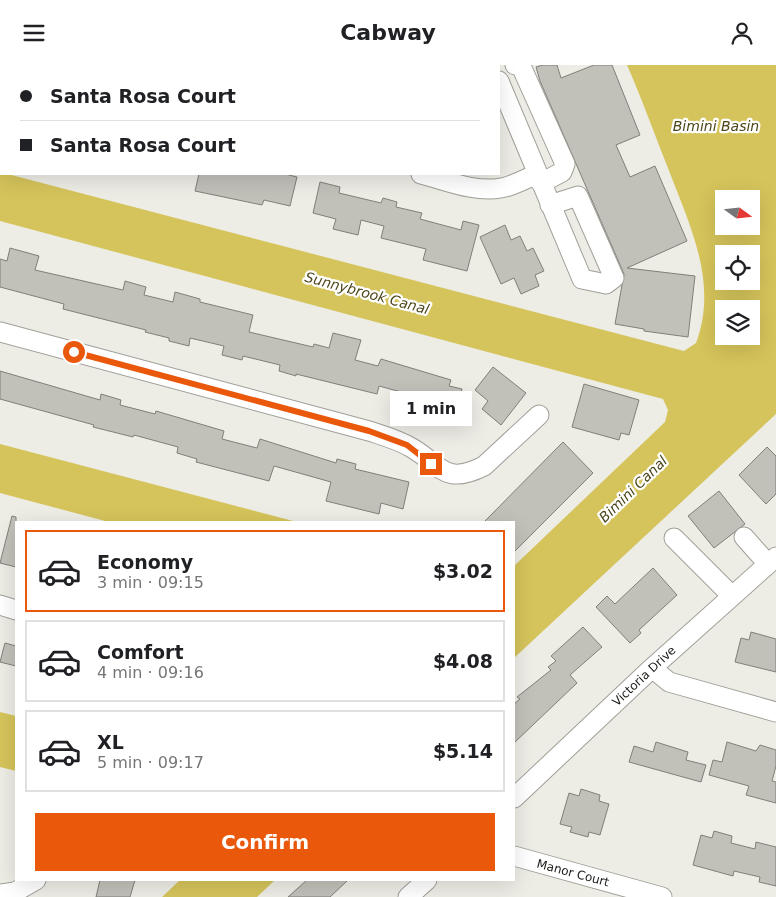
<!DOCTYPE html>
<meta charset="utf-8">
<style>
:root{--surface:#fff;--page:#f2f2f2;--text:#202124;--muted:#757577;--line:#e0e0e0;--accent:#ea580c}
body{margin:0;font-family:"DejaVu Sans",sans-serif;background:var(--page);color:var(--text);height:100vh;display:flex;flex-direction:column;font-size:19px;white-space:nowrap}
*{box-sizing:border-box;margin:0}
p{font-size:16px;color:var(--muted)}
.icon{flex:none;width:28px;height:28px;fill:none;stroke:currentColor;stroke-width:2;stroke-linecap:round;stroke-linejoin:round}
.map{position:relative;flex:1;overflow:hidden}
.side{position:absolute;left:15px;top:456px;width:500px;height:360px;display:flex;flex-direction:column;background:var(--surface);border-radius:0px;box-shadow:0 5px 20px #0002}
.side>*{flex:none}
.hud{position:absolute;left:0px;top:0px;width:500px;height:110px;box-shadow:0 5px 20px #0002;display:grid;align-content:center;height:110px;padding:0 20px;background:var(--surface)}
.needle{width:32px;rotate:105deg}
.fabs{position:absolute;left:715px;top:125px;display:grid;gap:10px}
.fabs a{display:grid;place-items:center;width:45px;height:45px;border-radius:0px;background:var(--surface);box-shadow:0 5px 20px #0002;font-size:25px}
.end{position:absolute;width:22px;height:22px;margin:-11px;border:6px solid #ea580c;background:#fff;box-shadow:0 0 0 2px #fff}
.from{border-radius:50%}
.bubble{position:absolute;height:35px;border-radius:0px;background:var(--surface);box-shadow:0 5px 20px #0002;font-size:16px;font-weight:600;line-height:35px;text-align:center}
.hud b{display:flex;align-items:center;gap:18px;height:48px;font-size:19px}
.hud b+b{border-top:1px solid var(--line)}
.hud i{width:12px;height:12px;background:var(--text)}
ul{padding:9px 0 0;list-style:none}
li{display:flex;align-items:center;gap:15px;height:82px;margin:0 10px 8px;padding:0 10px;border:2px solid var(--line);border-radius:0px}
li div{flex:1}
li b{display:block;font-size:19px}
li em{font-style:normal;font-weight:600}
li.active{border-color:var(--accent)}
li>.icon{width:45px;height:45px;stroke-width:1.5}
.primary-button{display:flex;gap:10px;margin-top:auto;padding:10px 20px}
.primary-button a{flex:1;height:58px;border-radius:0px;background:var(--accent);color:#fff;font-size:20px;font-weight:600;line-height:58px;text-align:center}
header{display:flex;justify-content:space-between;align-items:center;height:65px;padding:0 20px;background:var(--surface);font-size:22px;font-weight:600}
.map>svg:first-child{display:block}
.water{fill:#d5c45b;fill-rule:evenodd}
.building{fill:#c1c0b9;stroke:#807f78}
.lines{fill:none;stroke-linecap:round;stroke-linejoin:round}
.minor-casing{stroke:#a09f98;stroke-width:21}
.minor{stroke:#fff;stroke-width:19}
.route{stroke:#ea580c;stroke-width:6}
.labels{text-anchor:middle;stroke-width:4.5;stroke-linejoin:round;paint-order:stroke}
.street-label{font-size:12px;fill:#191916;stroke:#fff}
.water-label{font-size:14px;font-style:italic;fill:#4d461a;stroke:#fff}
</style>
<header><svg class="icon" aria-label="menu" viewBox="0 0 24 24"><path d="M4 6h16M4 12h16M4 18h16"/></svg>Cabway<svg class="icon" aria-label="person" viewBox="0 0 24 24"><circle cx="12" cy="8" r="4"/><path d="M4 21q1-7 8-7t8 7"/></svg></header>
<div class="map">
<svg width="776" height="832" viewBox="0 0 776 832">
<rect width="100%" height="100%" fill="#edece5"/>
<path class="water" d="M627,0H776V349L514,593V501L665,357L668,345L663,334L0,156V107L684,286L696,278C719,217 689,159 668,103C654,68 642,34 627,0ZM724,134H751V161H724ZM724,189H751V216H724ZM724,244H751V271H724Z
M0,379L297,457H109L0,428Z
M0,647L16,651V706L0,702Z
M180,815H275L257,832H162Z"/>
<path class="building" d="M543,0H557L561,13L594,0H612L640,70L616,80L630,112L655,101L687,176L627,203L695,211L688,272L644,266V264L615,259L624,209L540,16L536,2Z
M199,109H285L297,112L290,141L264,135L262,140L195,126Z
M320,117L340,122L339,128L381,138L383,133L397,137L396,142L422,148L420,154L461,165L463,156L479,160L467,206L423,195L426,184L381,173L384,161L361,155L358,170L333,164L336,154L313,148Z
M505,160L511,175L520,171L527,186L533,183L544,206L535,210L539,221L521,229L514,213L501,219L480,172Z
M10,183L39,191L35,205L123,225L125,216L146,222L144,230L173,237L175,227L200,234V237L253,250L249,267L313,282L314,279L329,283L333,268L361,275L355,295L378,301L381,294L451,315L449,321L462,324L455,348L414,336L416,331L379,321L377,329L296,309V311L279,306L280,300L243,291L242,295L222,290L224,281L190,273L189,281L169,276V273L145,267L146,265L63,244L64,239L0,222V194L7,196Z
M493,302L526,328L501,360L482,344L488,336L475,325Z
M0,306L100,335L101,329L121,335L120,340L155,349L156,346L224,366L222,374L257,383L260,374L336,398L337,394L356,399L355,404L409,417L403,444L381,438L379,449L326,436L331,417L274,401L269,416L196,397L197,394L177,388L178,382L134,370L133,372L93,362L94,360L0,334Z
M584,319L639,335L629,370L621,368L619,375L572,362Z
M563,377L593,408L514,487V458H483Z
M767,382L776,391V429L766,439L739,410Z
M719,426L745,459L714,483L688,451Z
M12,451L16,452V502L0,498Z
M653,503L677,530L639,565L641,568L630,578L596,542L607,531L615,539Z
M583,562L602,582L570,610L577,618L514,678V639L520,634L517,632L551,605L548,602L556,596L551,591Z
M751,567L776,574V607L735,597L741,573L749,575Z
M5,578L16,581V601L0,597Z
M656,677L688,687L686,695L706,700L701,717L629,697L634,681L653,687Z
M727,677L756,686L760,680L776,685V701L772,716L776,717V738L746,730L749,721L709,710L713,695L722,697Z
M581,724L600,730L599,736L609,739L600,770L589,767L588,772L570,767L572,762L560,759L569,728L579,731Z
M714,766L732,771L731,778L755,784L756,777L776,782V821L759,817L760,812L734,806L733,811L693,800L701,770L712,773Z
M100,815H135L130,832H96Z
M307,815H348L330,832H288Z"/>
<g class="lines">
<g class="minor-casing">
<path id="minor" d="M14,0L18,1
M515,0L521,1L565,99L562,107L541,118
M499,16C526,82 554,148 582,214L606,219L614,213L578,131L550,140
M421,109C445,115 475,128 501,123C513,121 525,114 537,109
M0,267L369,366C384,371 399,375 412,383C441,400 444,421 484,401L539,350
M744,472L768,499
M674,473L732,531
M0,540L16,545
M652,603L669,617L776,647
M514,733L652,603L776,492
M514,791L662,832
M0,829L15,827L36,815
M408,832L427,815"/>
</g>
<use href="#minor" class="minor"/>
</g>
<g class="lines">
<path class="route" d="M74,287L369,366L407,380L431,399"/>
</g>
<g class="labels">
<g class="street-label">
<text transform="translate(644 611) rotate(-43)" y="4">Victoria Drive</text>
<text transform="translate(573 808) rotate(15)" y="4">Manor Court</text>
</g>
<g class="water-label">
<text x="716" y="66">Bimini Basin</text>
<text transform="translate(367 228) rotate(15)" y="5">Sunnybrook Canal</text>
<text transform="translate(633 424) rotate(-44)" y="5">Bimini Canal</text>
</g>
</g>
</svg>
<div class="fabs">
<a><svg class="needle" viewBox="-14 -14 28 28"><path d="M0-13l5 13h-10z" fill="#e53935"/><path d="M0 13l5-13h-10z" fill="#757577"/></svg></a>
<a><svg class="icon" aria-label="locate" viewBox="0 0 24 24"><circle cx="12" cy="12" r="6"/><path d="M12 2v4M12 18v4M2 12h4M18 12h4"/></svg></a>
<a><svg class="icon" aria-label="layers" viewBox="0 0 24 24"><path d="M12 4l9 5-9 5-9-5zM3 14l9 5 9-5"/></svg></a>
</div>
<i class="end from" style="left:74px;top:287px"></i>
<i class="end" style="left:431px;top:399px"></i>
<div class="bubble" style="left:390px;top:326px;width:82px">1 min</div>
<div class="hud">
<b><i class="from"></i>Santa Rosa Court</b>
<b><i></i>Santa Rosa Court</b>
</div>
<section class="side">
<ul>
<li class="active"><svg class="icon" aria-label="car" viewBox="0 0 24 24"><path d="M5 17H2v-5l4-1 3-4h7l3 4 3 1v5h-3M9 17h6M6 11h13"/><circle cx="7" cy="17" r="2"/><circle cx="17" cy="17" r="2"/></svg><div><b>Economy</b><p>3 min · 09:15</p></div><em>$3.02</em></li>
<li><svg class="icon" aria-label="car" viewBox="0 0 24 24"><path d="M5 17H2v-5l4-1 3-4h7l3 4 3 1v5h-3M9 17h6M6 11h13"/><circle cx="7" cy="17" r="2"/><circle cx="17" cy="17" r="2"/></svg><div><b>Comfort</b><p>4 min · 09:16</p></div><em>$4.08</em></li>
<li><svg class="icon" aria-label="car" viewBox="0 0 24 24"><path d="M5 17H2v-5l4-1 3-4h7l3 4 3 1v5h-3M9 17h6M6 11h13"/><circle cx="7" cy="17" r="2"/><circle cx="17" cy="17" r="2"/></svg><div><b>XL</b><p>5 min · 09:17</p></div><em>$5.14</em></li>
</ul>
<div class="primary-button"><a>Confirm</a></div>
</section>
</div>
